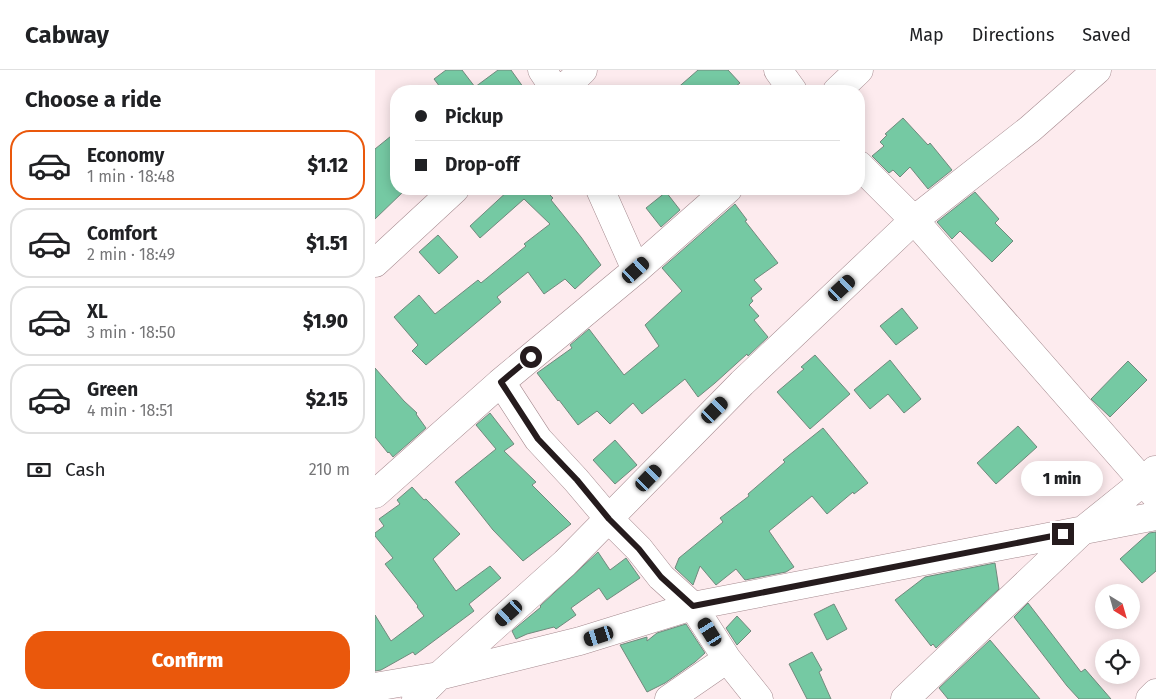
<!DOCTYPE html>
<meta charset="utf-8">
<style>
:root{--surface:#fff;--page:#f6f6f6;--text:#202124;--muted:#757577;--line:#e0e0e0;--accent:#ea580c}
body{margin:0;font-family:"Fira Sans",sans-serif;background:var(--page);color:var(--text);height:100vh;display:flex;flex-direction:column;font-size:19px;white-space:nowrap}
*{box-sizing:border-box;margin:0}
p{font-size:16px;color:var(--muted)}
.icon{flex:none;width:28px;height:28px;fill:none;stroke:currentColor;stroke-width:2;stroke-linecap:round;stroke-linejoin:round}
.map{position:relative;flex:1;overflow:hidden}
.panel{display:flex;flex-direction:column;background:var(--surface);width:375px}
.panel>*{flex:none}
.top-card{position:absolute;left:15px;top:15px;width:475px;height:110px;border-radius:20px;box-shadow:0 2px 12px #0003;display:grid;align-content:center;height:110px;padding:0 25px;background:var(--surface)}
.needle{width:32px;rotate:143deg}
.fabs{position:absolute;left:720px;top:514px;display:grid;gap:10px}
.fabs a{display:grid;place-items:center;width:45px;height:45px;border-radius:50%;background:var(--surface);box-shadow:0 2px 12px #0003;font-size:25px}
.end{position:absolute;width:22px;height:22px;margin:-11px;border:6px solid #251b1d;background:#fff;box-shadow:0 0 0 2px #fff}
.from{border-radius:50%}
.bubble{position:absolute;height:35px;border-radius:18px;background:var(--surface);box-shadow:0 2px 12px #0003;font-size:16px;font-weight:800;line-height:35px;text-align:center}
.car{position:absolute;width:15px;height:30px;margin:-15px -8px;border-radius:6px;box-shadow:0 0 4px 1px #0007;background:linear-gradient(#222 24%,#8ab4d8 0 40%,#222 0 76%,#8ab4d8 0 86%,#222 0)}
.top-card b{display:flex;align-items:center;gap:18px;height:48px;font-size:19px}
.top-card b+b{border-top:1px solid var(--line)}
.top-card i{width:12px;height:12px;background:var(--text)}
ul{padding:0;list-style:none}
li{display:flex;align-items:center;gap:15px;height:70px;margin:0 10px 8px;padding:0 15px;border:2px solid var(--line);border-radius:20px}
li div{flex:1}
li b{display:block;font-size:19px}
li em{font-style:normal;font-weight:800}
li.selected{border-color:var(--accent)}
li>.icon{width:45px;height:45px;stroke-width:1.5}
h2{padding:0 25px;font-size:22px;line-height:60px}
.pay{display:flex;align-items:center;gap:12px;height:55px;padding:0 25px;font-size:19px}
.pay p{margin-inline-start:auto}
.button{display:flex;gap:10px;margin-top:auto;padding:10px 25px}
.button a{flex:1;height:58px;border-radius:20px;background:var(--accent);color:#fff;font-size:20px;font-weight:800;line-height:58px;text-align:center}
header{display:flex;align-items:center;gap:30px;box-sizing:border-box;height:70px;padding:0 25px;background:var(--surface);border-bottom:1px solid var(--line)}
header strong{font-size:24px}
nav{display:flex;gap:28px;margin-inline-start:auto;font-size:18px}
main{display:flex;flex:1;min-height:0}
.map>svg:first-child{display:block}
.building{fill:#75c9a3;stroke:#71897d}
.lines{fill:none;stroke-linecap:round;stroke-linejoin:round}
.minor-casing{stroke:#a58a8f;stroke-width:29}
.minor{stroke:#fff;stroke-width:28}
.route{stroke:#251b1d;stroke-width:6}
</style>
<header>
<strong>Cabway</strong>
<nav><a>Map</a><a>Directions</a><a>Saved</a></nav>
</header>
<main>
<section class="panel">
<h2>Choose a ride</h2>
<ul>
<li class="selected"><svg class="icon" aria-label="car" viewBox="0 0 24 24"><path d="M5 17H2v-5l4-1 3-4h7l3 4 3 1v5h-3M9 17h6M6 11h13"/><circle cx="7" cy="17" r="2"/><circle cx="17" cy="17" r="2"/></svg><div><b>Economy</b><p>1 min · 18:48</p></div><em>$1.12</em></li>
<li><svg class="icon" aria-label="car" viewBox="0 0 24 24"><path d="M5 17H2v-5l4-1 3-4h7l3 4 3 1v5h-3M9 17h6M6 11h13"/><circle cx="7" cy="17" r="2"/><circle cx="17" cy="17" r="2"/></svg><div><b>Comfort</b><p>2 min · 18:49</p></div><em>$1.51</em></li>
<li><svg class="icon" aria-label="car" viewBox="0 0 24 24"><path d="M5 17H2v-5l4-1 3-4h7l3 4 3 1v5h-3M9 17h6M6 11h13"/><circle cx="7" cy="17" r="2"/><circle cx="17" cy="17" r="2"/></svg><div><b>XL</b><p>3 min · 18:50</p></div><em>$1.90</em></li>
<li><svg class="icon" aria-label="car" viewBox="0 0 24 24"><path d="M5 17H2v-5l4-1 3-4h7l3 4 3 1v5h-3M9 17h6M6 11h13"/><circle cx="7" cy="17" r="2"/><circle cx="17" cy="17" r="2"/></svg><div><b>Green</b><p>4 min · 18:51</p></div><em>$2.15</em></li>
</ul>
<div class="pay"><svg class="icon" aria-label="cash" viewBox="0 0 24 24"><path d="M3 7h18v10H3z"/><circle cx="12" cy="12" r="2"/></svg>Cash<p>210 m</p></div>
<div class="button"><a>Confirm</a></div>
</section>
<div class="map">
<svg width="781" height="629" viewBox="0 0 781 629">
<rect width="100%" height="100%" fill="#fdebee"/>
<path class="building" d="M71,0H87L100,17L123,0H136L151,21H68L59,9Z
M323,0H353L365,13L355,21H299Z
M528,48L553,75L555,73L577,100L553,119L535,97L525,107L518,100L514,103L497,86L509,76L505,72L512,65L510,64Z
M21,62V119H27L29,121L0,149V79Z
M135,119H169L178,128L176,130L206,167L226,195L200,219L190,209L169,224L153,202L122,227L126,232L51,295L37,281L43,275L19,247L44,225L60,244L103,210L106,213L151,176L149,174L175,154L149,129L105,168L95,156Z
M291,122L305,140L286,157L271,138Z
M600,122L624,149L620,153L638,171L617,192L585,161L577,169L562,152Z
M360,134L372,150L370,151L403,193L379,210L387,219L376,228L378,231L374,235L384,246L379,250L393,267L373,286L372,284L340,313L323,327L310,309L267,344L258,333L235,354L222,341L203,355L184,330L183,331L162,303L197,278L195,275L214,259L249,305L284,276L270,255L307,221L287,198Z
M63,165L83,187L64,204L44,182Z
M527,238L543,258L521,275L505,256Z
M440,285L475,324L435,359L402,322L429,299L426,297Z
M515,290L546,329L529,343L513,324L495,339L479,320Z
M753,291L772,310L735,347L716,329Z
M0,298L29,331L42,343L41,344L51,358L18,387L14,382L13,383L0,367Z
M115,343L139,374L129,381L161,412L157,415L196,454L148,491L118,460L80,412L121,379L101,355Z
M643,356L662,377L621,414L602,393Z
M448,358L493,413L479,424L478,422L452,444L437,426L394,461L419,497L411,502L370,510L361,499L341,515L325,496L318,515L300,498L304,488L348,452L345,448L374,426L373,424L410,392L408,390Z
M240,370L262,395L240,414L218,390Z
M37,417L49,430L51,429L85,464L58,489L81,521L115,496L126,508L94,534L99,541L40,585L38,582L6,600L0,601V545L16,571L49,546L42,537L43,536L10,494L18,488L0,466V463L9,456L4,449L25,434L22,430Z
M781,462V501L767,513L745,489L774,463Z
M223,482L235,500L251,488L265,508L232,530L224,518L196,538L201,545L181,559L179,557L152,564L141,569L137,561L166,537L165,536Z
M620,493L624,519L561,578L558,574L556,576L520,530L550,507Z
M653,533L706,602L710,599L736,629H704L692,616L639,547Z
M459,534L472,559L452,570L439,544Z
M362,546L376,561L362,575L351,558Z
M311,554L330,583L320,592L290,613L272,622L245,575L272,567V571L282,563Z
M615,570L665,629H573L564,618Z
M437,582L447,600L444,602L456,629H432L414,594Z"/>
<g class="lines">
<g class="minor-casing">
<path id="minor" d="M167,0L181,21
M403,0L418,21
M186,21L208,0
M462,21L484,0
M484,95L539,150L781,426
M225,119L261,200
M0,193L80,119
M126,312L163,369L201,410L234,449L264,479L286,507L318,536L352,589L384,629
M0,424L126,312L261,200L353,119
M0,617L64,606L205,571L318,536L781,446
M41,629L64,606L190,493L367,313L539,150L655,59L722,0
M294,629L352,589
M530,629L707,461L768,412L780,400
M775,629L781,623"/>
</g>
<use href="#minor" class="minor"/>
</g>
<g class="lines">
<path class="route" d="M156,287L126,312L163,369L202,410L234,449L264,479L286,507L318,536L688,464"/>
</g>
</svg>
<div class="fabs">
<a><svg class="needle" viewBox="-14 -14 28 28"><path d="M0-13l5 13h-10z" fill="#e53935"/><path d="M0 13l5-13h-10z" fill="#757577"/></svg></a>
<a><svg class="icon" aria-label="locate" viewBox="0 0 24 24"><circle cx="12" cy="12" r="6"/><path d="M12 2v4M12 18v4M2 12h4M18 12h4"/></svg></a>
</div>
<i class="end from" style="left:156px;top:287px"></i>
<i class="end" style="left:688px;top:464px"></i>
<div class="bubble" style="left:646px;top:391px;width:82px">1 min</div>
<i class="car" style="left:261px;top:200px;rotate:48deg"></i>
<i class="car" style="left:467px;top:218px;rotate:47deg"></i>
<i class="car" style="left:340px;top:340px;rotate:45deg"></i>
<i class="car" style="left:274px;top:408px;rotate:44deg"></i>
<i class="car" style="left:134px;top:543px;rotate:228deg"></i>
<i class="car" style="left:335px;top:562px;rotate:328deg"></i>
<i class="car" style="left:224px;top:566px;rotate:252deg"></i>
<div class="top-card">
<b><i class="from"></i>Pickup</b>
<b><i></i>Drop-off</b>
</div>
</div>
</main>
